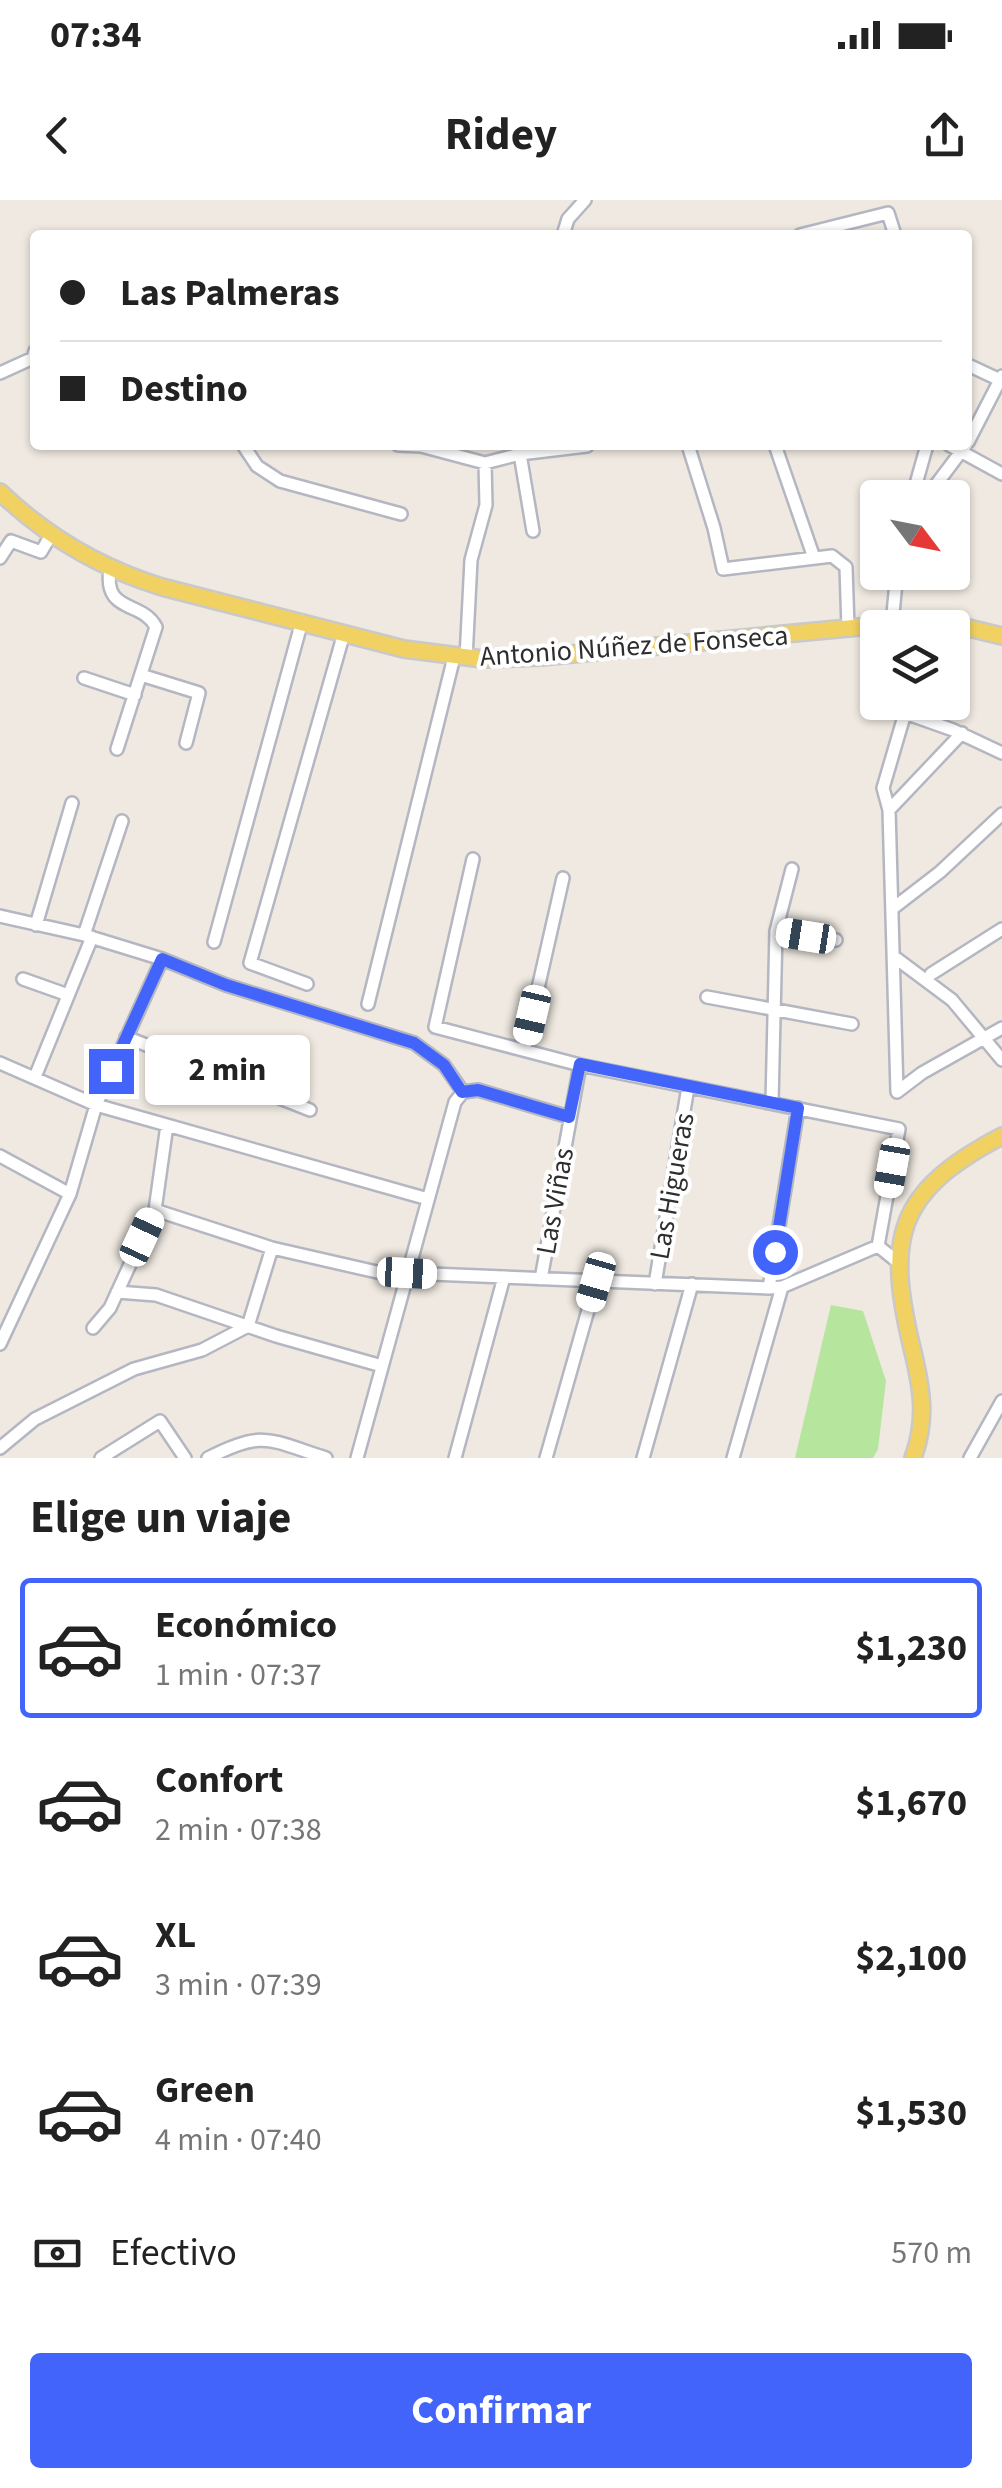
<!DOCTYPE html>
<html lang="es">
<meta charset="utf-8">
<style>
:root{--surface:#fff;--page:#f2f2f2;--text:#222;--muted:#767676;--line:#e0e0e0;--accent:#4264fb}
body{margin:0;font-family:"Source Sans 3",sans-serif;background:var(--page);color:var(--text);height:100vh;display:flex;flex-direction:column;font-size:38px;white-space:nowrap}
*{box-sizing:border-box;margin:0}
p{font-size:32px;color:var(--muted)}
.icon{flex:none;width:55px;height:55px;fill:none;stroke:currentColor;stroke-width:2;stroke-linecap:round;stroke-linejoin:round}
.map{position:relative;height:1258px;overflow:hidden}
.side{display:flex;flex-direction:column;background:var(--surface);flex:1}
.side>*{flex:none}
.top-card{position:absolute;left:30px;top:30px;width:942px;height:220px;border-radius:10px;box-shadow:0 2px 8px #0004;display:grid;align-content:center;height:220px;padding:0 30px;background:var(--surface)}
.needle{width:65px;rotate:122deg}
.buttons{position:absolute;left:860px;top:280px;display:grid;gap:20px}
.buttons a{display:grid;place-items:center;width:110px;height:110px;border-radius:10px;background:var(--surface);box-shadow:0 2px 8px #0004;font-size:50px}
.end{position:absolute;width:45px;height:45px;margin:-22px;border:12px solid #4264fb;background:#fff;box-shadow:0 0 0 5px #fff}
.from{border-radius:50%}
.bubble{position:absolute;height:70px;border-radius:10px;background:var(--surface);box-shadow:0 2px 8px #0004;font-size:32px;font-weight:700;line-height:70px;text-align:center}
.car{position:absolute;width:30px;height:60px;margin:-30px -15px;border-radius:12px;box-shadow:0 0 8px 2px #0007;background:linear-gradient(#fff 24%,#345 0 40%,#fff 0 76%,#345 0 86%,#fff 0)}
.top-card b{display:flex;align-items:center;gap:35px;height:95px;font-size:38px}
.top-card b+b{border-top:2px solid var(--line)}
.top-card i{width:25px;height:25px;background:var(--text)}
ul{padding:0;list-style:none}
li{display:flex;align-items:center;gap:30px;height:140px;margin:0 20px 15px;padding:0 10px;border:5px solid transparent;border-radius:10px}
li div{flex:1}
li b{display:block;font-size:38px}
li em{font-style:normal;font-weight:700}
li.on{border-color:var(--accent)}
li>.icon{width:90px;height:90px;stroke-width:1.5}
h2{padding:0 30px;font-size:45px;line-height:120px}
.pay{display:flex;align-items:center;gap:25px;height:110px;padding:0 30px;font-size:38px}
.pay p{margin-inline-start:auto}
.button{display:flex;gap:20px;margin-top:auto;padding:20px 30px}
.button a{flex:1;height:115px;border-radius:10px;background:var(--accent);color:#fff;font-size:40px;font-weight:700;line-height:115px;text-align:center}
.status{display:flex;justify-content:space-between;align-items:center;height:70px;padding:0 50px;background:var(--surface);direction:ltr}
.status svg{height:28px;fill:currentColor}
header{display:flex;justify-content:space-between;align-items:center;height:130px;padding:0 30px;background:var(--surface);font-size:45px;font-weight:700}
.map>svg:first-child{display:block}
.green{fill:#b6e59e}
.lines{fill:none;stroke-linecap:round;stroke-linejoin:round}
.minor-casing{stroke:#b4b7c1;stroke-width:16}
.major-casing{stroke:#c9c9c9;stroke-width:20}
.minor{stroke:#fff;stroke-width:11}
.major{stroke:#f2d163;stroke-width:15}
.route{stroke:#4264fb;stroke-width:12}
.labels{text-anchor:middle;stroke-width:8;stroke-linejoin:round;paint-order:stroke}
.street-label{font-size:28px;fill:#2e2e2e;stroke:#fff}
</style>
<div class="status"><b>07:34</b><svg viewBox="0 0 49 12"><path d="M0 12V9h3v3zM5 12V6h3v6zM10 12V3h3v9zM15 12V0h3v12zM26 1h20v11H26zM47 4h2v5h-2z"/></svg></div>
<header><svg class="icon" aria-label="back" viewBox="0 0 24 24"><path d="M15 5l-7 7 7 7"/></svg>Ridey<svg class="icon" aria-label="share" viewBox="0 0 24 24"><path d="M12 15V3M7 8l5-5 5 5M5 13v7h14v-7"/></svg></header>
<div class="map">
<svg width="1002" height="1258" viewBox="0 0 1002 1258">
<rect width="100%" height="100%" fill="#efe9e1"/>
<path class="green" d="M831,1105L863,1111L886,1181L878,1249L873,1258H795Z"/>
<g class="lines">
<g class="minor-casing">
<path id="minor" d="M563,35L568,19L585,0
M800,35L888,13L895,35
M968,165L1000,180
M0,173L33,158L35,151
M968,242L1002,176
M243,245L257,266L280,281L401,314
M398,245L421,246L485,263L520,254L587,246
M524,245L520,254L533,331
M688,245L714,328L723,369L832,356L846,367L848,428
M775,245L813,355
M949,245L1002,274
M912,298L927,245
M926,298L966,245
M0,358L11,341L41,352L51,335
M110,369C103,414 142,400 156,427L117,549
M892,424L897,372
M466,458L471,360L486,305L485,263
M141,475L199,493L186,543
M84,478L135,495
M1002,553L953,530L905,513L883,588L889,610L897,892L922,873L1002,828
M889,610L962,533
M473,659L435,827L580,865L899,929L878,1046
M892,709L940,672L1002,614
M0,716L84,735L162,759L226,785L414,843L444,865L463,892
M36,725L72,603
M776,731L836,740
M84,735L122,621
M214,742L302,421
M893,756L952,800L1002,860
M931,774L1002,729
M23,779L68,795
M307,784L250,763L344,433
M707,797L852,824
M368,804L454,457
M126,837L310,910
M524,850L563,678
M0,863L96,905L428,999
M35,877L92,737
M463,892L478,890L569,917
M772,902L776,731L792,669
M0,956L70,994
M155,1010L272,1048L390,1075L407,1073L769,1088L782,1087L878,1046L899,1063
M541,1079L580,865
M655,1084L688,887
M769,1088L798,908
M117,1092L156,1095L276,1136L382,1166
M93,1128L110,1108L155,1010L167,925
M0,1144L70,994L96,905L162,759
M0,1248L35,1219L134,1169L202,1150L248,1126L272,1048
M101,1258L160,1221L185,1258
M208,1258C264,1229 269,1240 326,1258
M357,1258L455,902L463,892
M455,1258L504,1077
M546,1258L596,1082
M643,1258L692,1084
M733,1258L782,1087
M970,1258L1002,1201"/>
</g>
<g class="major-casing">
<path id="major" d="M0,292C47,337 100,368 162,387L404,449L483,459L541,457L912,422L952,424L1002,436
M913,1258C927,1220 922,1190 913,1152C885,1038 895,992 1002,936"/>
</g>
<use href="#minor" class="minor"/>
<use href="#major" class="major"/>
</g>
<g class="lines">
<path class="route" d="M111,871L162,759L226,785L414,843L444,865L462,892L478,890L569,917L580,864L798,908L775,1052"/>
</g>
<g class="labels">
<g class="street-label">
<text transform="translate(634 445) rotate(-4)" y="10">Antonio Núñez de Fonseca</text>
<text transform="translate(671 986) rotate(-80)" y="10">Las Higueras</text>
<text transform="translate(554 1001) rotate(-80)" y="10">Las Viñas</text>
</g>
</g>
</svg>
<div class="buttons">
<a><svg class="needle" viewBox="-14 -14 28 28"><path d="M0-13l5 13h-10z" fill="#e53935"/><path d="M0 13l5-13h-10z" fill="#767676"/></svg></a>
<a><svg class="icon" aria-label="layers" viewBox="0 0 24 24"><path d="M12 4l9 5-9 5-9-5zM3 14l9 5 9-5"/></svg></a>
</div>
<i class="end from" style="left:775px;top:1052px"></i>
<i class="end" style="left:111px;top:871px"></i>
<div class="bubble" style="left:145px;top:835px;width:165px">2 min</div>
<i class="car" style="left:806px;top:736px;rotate:279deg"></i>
<i class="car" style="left:532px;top:815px;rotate:193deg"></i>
<i class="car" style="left:892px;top:968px;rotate:190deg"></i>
<i class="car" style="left:142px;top:1037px;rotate:25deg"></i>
<i class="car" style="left:407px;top:1073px;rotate:93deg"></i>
<i class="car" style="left:596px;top:1082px;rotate:196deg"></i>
<div class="top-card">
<b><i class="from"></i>Las Palmeras</b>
<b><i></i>Destino</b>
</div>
</div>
<section class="side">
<h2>Elige un viaje</h2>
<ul>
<li class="on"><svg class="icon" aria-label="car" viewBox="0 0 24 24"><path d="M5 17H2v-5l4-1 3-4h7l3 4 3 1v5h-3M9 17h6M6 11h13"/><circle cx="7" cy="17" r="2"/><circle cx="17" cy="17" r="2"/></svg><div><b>Económico</b><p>1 min · 07:37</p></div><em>$1,230</em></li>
<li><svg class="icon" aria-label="car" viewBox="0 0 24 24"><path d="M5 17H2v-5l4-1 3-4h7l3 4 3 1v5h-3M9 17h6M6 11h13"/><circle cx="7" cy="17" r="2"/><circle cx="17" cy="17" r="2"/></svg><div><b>Confort</b><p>2 min · 07:38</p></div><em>$1,670</em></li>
<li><svg class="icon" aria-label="car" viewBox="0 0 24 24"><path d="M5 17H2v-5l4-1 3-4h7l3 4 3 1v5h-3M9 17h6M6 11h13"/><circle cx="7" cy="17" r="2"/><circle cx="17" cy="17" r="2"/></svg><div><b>XL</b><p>3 min · 07:39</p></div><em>$2,100</em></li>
<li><svg class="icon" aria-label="car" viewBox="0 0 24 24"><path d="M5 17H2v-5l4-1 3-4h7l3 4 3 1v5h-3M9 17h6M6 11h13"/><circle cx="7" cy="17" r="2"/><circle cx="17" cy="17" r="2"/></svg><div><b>Green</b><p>4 min · 07:40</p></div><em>$1,530</em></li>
</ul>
<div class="pay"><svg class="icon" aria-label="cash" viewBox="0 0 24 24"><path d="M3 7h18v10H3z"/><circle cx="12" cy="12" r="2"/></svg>Efectivo<p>570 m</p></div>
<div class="button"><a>Confirmar</a></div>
</section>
